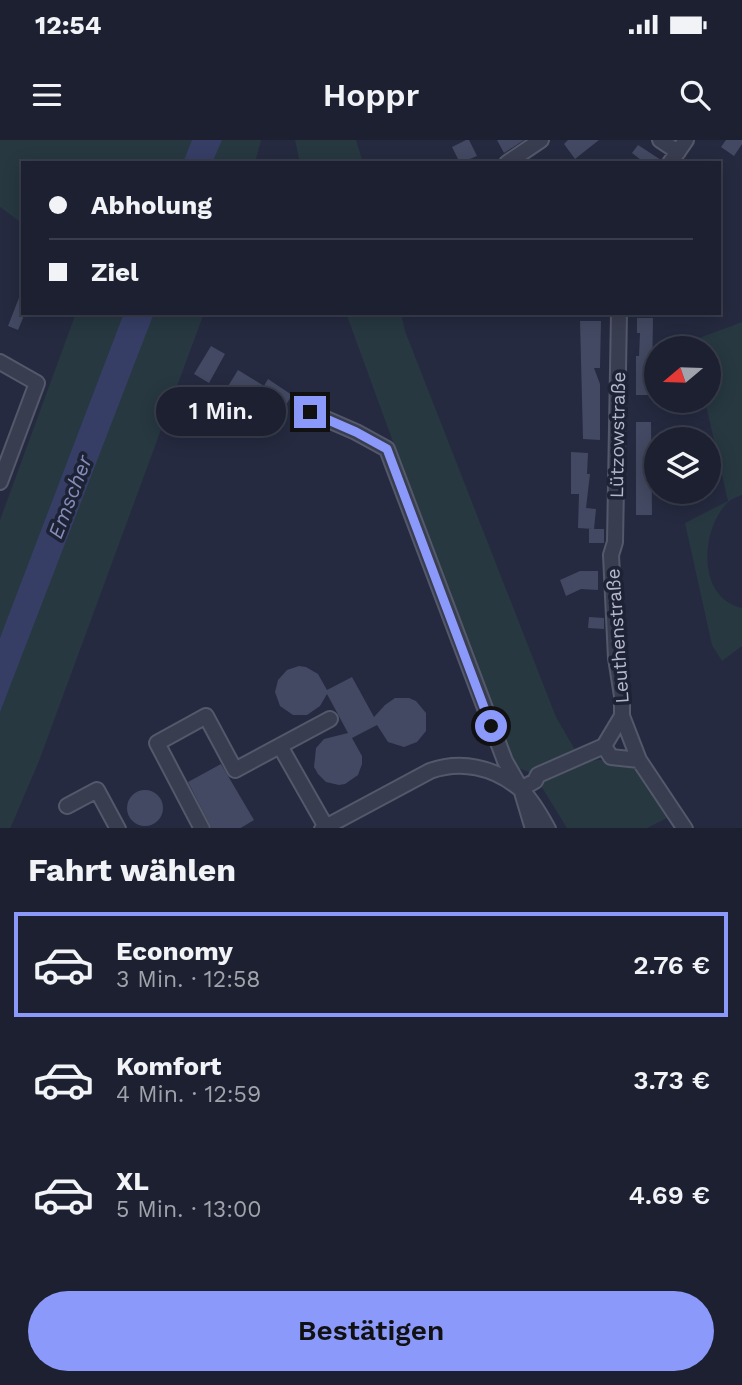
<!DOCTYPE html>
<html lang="de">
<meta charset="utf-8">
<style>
:root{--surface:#1c2030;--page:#292d3c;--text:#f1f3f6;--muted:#a0a3ab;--line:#3a3e4c;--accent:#8b9afa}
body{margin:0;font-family:"Work Sans",sans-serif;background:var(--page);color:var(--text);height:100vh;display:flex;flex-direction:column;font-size:26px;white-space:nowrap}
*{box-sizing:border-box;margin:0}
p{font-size:23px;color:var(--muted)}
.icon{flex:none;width:38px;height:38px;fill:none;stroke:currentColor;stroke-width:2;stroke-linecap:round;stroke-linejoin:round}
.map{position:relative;height:688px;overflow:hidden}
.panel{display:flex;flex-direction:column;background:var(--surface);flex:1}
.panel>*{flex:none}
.guide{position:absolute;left:21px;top:21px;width:700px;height:154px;border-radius:0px;box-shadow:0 4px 18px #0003,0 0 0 2px var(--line);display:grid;align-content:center;height:154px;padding:0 28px;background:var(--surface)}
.needle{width:46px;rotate:251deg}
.buttons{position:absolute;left:644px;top:196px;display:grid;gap:14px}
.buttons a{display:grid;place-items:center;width:77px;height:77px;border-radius:50%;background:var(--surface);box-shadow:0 4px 18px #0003,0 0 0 2px var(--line);font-size:35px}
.end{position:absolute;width:32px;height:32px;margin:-16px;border:9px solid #8b9afa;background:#111;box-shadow:0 0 0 4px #111}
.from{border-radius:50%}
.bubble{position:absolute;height:49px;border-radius:24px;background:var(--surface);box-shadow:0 4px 18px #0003,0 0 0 2px var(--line);font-size:23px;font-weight:600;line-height:49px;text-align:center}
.guide b{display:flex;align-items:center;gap:24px;height:66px;font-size:26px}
.guide b+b{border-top:2px solid var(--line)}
.guide i{width:18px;height:18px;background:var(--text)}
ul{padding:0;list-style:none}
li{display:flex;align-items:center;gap:21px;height:105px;margin:0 14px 10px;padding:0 14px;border:4px solid transparent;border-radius:0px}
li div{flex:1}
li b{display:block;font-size:26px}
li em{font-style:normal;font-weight:600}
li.current{border-color:var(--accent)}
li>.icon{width:63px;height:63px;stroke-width:1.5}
h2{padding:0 28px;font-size:32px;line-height:84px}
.action{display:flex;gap:14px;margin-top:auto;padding:14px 28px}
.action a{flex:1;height:80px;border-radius:42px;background:var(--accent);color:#111;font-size:28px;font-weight:600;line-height:80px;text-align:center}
.status{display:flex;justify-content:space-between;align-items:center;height:49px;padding:0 35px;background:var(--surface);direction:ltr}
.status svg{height:19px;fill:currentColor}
header{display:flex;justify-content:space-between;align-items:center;height:91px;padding:0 28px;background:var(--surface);font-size:32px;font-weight:600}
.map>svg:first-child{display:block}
.green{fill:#273841}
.water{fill:#363e66}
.building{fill:#434962}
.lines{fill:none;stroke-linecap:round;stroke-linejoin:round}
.minor-casing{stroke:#54586b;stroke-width:18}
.minor{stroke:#393d50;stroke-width:14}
.route{stroke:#8b9afa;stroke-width:9}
.labels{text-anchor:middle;stroke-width:7;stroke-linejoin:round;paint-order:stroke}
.street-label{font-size:19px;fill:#b5b8cb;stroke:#1e2235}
.water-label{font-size:21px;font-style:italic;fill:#848db7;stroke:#1e2235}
</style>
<div class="status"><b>12:54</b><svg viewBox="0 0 49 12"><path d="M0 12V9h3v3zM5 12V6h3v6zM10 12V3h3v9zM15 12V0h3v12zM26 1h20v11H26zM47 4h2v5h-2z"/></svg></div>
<header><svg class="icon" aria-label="menu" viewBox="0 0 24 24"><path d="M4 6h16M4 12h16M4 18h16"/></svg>Hoppr<svg class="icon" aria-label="search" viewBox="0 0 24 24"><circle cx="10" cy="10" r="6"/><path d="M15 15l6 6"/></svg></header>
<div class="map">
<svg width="742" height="689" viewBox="0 0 742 689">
<rect width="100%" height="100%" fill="#252a40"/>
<path class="green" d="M0,0H261L255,23H23V84L0,67Z
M295,0H356L363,23H300Z
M76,173H204L39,621L10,689L0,688V380Z
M346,173H401L405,191L556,577L582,622C637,613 645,635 671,676L647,688H567L543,649L529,632L518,628L508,617Z
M742,182V355C737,357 731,359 727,363C700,391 697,458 742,468V506L722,521L712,505L685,383L728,361L705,261H709V208H692L691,201Z"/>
<path class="water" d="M192,0H222L212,23H183Z
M124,173H154L0,572V498Z"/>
<path class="building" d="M466,0H469L477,16L460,23L452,7Z
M497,0H524L504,13Z
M568,0H599L575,19L564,4Z
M726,0H742V4L734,16L721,7Z
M638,5L661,20L660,23H645L632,13Z
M22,150L23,178L18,190L8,186Z
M637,178H653L652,239H655L654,255H636V216H639L640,193H637Z
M580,181H601L600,228H594L600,244V300L583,299Z
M211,206L225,214L209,243L194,234Z
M238,230L264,246L268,239L292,255L283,270L255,252L242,274L219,261Z
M636,282H651L652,375H636Z
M571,312L588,313L587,334H590L586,368L596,369L594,389H604V403H589V389H593L578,388L579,354H571Z
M580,431H598V450L581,449L566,456L560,440Z
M589,477L604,478V489L588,488Z
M299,526L306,527L318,534L327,550L352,537L374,577L385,565L395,558H409L416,561L426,573V591L417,602L404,607L388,602L377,585L352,598L362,616V624L358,635L345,644L339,645L326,642L318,634L314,627L316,608L324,599L348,593L327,554L320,566L307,575H293L280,566L275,552L278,540L287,530Z
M221,624L254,680L239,689H212L188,642Z
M127 668a18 18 0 1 1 36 0a18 18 0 1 1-36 0Z"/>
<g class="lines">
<g class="minor-casing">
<path id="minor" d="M660,0L678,12
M507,23L541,0
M670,23L686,0
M619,173L615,402L611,415L616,518L622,556V576L639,620L685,689
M0,222L37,243L0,342
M310,272L356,292L387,309L505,621L521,649L533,689
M622,576L604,606L611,617L639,620
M280,606L326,687
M521,649L535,641L538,635L604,606
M67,666L97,650L118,689
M202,689L157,603L206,576L235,630L330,579
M322,689L430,631C461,620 493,627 519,648C530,657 541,676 548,689"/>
</g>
<use href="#minor" class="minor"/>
</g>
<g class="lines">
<path class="route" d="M310,272L356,292L387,309L491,586"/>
</g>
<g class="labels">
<g class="street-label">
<text transform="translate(617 295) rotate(-89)" y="7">Lützowstraße</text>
<text transform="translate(617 496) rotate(-94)" y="7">Leuthenstraße</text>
</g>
<g class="water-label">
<text transform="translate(70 357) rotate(-69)" y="7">Emscher</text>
</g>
</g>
</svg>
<div class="buttons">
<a><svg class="needle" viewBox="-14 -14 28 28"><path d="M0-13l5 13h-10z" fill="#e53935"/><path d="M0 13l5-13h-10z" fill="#a0a3ab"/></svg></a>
<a><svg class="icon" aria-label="layers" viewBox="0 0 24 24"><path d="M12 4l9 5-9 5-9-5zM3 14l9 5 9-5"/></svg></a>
</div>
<i class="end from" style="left:491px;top:586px"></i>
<i class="end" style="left:310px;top:272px"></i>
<div class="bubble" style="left:156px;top:247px;width:130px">1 Min.</div>
<div class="guide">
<b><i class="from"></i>Abholung</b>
<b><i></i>Ziel</b>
</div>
</div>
<section class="panel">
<h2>Fahrt wählen</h2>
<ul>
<li class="current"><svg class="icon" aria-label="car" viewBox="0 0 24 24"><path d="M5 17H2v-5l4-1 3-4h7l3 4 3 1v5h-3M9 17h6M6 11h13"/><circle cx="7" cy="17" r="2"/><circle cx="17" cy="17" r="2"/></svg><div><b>Economy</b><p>3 Min. · 12:58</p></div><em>2.76 €</em></li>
<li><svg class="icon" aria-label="car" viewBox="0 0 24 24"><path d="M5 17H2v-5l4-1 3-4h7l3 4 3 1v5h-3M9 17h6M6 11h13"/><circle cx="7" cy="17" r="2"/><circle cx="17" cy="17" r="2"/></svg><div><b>Komfort</b><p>4 Min. · 12:59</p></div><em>3.73 €</em></li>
<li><svg class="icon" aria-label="car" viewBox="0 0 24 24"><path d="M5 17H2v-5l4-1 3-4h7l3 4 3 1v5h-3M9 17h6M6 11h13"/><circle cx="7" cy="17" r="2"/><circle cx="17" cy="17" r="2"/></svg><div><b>XL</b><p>5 Min. · 13:00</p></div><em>4.69 €</em></li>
</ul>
<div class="action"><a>Bestätigen</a></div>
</section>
